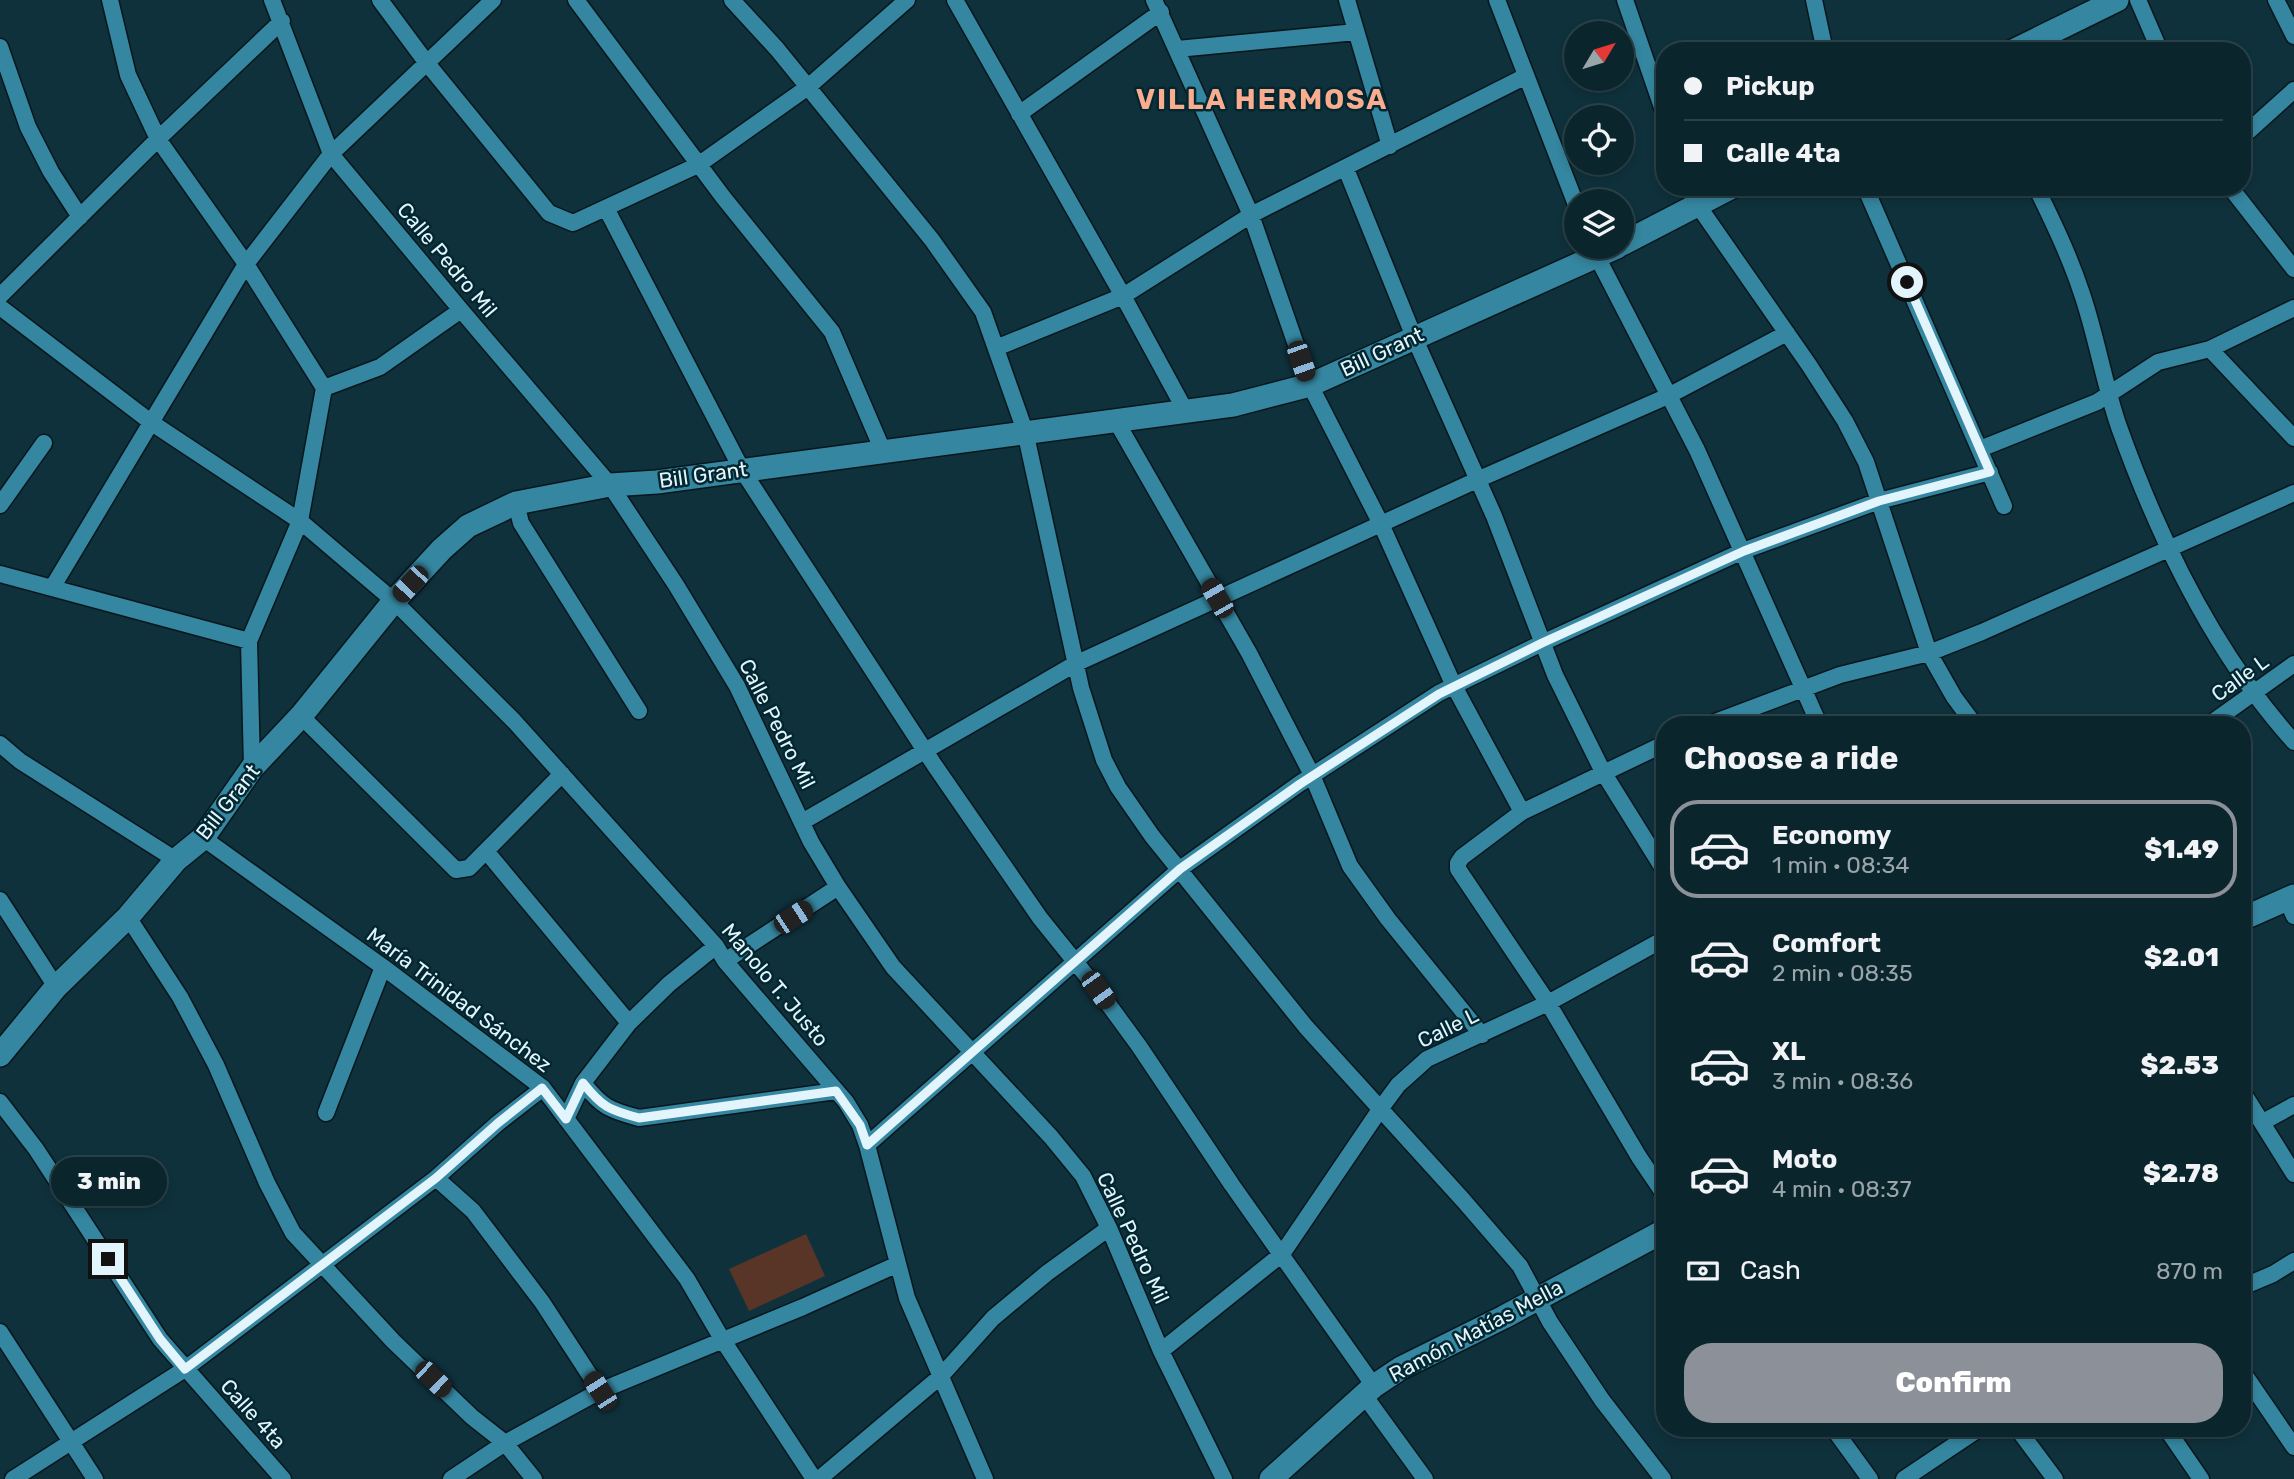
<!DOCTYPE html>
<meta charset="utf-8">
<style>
:root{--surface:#0b252d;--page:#142d35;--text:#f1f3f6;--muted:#9aa5aa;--line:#2b4249;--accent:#8c9099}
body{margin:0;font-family:Rubik,sans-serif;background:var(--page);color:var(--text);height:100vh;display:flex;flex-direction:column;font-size:26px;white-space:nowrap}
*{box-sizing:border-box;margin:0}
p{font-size:23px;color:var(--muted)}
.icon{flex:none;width:38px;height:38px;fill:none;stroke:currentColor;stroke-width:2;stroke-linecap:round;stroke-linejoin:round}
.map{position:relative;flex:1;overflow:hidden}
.sheet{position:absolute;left:1656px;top:716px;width:595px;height:721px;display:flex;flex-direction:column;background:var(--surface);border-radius:28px;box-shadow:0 4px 10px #0003,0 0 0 2px var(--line)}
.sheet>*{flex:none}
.banner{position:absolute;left:1656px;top:42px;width:595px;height:154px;border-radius:28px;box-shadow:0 4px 10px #0003,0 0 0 2px var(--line);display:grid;align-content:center;height:154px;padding:0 28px;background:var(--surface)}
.needle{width:46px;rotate:52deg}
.controls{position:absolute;left:1564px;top:21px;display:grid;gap:14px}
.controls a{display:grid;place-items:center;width:70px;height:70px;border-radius:50%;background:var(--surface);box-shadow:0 4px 10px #0003,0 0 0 2px var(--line);font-size:35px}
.end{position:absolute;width:32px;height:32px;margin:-16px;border:9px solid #e2f5fc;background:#111;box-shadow:0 0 0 4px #111}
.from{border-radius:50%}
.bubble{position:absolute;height:49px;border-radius:24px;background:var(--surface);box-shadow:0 4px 10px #0003,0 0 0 2px var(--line);font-size:23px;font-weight:800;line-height:49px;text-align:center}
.car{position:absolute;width:21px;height:42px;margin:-21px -10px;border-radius:9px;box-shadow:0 0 5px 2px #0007;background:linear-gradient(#222 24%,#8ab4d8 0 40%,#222 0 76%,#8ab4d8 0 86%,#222 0)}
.banner b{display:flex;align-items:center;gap:24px;height:66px;font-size:26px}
.banner b+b{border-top:2px solid var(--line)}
.banner i{width:18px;height:18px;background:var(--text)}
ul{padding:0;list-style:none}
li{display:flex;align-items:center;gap:21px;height:98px;margin:0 14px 10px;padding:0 14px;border:4px solid transparent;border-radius:28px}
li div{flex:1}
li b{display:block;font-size:26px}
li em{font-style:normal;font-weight:800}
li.active{border-color:var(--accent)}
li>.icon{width:63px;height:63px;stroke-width:1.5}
h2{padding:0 28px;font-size:32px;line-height:84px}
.pay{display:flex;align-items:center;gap:18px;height:77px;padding:0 28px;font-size:26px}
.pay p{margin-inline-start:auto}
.button{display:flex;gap:14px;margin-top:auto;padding:14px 28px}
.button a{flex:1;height:80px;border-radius:28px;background:var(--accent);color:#fff;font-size:28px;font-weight:800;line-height:80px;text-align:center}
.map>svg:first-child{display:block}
.green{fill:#583526}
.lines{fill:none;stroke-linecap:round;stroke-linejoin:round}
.street-casing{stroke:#09171c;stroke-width:19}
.secondary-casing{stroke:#09171c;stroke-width:26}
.street{stroke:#3586a0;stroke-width:16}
.secondary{stroke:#3586a0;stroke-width:23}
.route{stroke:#e2f5fc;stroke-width:9}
.labels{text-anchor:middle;stroke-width:5;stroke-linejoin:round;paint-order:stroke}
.street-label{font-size:21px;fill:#e2f5fc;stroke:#032731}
.district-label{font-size:28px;font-weight:bold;letter-spacing:2px;fill:#f9ac8e;stroke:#032731}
</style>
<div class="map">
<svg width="2294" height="1479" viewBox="0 0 2294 1479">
<rect width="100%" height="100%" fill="#0f313c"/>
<path class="green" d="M806,1234L825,1276L749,1311L729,1269Z"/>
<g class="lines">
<g class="street-casing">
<path id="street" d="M110,0L128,75L158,139L246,264L324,388L300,521L249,641L252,768
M272,0L331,154L461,310L610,485L676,585L737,686L811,842L838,887L893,967L1051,1137L1083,1176L1109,1228L1161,1351L1224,1479
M380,0L426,62L549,213L573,223L698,165L808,87L907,0
M576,0L723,197L832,332L883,451
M732,0L777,49L932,240L983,312L1025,431L1081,688L1104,760L1118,787L1152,836L1306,1027L1463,1200L1520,1266L1550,1322L1602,1400L1663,1479
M955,0L1123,296L1185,410
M1154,0L1251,215L1310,385L1381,524L1454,686L1522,812
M1347,0L1390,146
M1497,0L1577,207
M1625,0L1664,113
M1814,0L1825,51
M2138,0L2160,51
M2276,0L2294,36
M0,47L28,127L51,172L80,217
M1177,49L1356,32
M1019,114L1161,12
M2242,137L2294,90
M1346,169L1414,337L1494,516L1555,675L1603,772L1664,870
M1691,187L1697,204L1809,365L1845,421L1866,462L1929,653L1954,697L1974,724
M1865,187L2004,506
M2036,187C2053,222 2070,257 2082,294C2097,338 2104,384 2119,427C2159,539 2214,653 2294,742
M2230,187L2294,269
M606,208L742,470L935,766L1040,918L1098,990L1139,1046L1232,1185L1374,1386
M1592,247L1697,450L1819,724
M0,296L158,139L282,21
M0,307L152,423L300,521L394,601L514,721L716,946L725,961L846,1102L860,1125L867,1145L907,1298L985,1479
M996,348L1123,296L1251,215L1526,76
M2210,349L2294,438
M324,388L380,367L461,310
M1115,419L1249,653L1312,775L1350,866L1388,919L1482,1035
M1980,449L2097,402L2158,362L2210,349L2294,308
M516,503L521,523L639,711
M0,505L44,443
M0,574L249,641
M52,588L246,264L331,154L493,0
M301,716L456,870L469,868L562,774
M1710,724L1840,675L1929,653L1982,632L2294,493
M2210,724L2294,664
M0,744L20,761L176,860
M1664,744L1522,812L1462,857L1458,863V869L1548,1003L1639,1157L1664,1194
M802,822L1075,664L1477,480L1668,396L1787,333
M203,838L383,967L543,1088L687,1279L722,1339L814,1479
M486,851L629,1023
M0,900L56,987
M2287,900L2294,916
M128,917L180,997L216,1065L267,1183L293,1233L393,1341L472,1417L505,1443L534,1479
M725,961L838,887
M583,1083C602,1107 609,1110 639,1118L836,1091
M2242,1091L2294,1174
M0,1102L36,1149L160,1339L283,1479
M326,1113L383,967
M566,1119L583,1083L629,1023L669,984L716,946
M2263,1122L2294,1105
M867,1145L1180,869L1299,784L1439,693L1542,643L1743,551L1879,501L1990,472
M436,1178L473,1211L542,1302L600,1391
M2242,1287L2273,1274L2294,1261
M0,1332L95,1479
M1161,1351L1282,1254L1381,1108L1398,1085L1427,1059L1548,1003L1664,939
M2242,1371L2294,1447
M1364,1395L1425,1479
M1833,1428L1870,1479
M2017,1428L2055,1479
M2166,1428L2201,1479
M13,1479L185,1369L436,1178L498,1123L543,1088
M451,1479L505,1443L600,1391L803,1307L898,1264
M819,1479L941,1376L993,1318L1047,1273L1109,1228
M1904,1479L1980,1428"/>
</g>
<g class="secondary-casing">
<path id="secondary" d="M2013,51L2117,0
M1622,244L1732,187
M2242,919L2294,896
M0,1055L56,987L128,917L176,860L203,838L252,768L301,716L394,601L442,549L468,526L516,503L610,485L657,482L1233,405L1310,385L1617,247
M1271,1479L1374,1386L1401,1368L1504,1317L1664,1231"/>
</g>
<use href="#street" class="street"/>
<use href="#secondary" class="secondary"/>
</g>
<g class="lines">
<path class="route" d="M108,1259L160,1339L185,1369L436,1178L498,1123L542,1088L566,1119L583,1083C602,1107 609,1110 639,1118L836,1091L860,1125L867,1145L1180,869L1300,784L1439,694L1542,643L1744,551L1879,501L1990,472L1907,282"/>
</g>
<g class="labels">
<g class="street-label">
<text transform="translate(447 260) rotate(50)" y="7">Calle Pedro Mil</text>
<text transform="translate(1382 352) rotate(-25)" y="7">Bill Grant</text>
<text transform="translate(703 475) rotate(-8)" y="7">Bill Grant</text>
<text transform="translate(2240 678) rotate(-36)" y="7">Calle L</text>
<text transform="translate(777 724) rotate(63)" y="7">Calle Pedro Mil</text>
<text transform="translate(228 802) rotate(-52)" y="7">Bill Grant</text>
<text transform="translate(775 985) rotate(50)" y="7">Manolo T. Justo</text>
<text transform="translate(459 1000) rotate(37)" y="7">María Trinidad Sánchez</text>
<text transform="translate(1448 1028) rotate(-26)" y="7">Calle L</text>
<text transform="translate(1133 1238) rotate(65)" y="7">Calle Pedro Mil</text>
<text transform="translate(1476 1331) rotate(-28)" y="7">Ramón Matías Mella</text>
<text transform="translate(253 1414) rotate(48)" y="7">Calle 4ta</text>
</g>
<g class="district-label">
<text x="1262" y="109">VILLA HERMOSA</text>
</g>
</g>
</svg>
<div class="controls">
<a><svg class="needle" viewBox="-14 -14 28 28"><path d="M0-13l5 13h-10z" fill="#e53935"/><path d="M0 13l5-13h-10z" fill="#9aa5aa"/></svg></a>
<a><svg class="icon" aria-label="locate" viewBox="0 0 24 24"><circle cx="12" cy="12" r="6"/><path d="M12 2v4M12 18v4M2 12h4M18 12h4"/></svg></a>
<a><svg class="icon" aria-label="layers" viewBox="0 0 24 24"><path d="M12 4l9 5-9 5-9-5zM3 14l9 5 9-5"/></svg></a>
</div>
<i class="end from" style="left:1907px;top:282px"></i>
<i class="end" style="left:108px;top:1259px"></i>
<div class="bubble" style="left:51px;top:1157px;width:116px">3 min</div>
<i class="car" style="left:1301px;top:361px;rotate:161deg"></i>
<i class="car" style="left:410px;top:584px;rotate:223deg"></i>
<i class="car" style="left:1217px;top:598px;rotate:330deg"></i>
<i class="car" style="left:793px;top:917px;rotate:57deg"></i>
<i class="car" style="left:1098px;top:990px;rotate:144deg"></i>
<i class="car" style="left:433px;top:1379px;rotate:134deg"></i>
<i class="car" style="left:600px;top:1391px;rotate:327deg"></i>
<div class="banner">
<b><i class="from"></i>Pickup</b>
<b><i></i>Calle 4ta</b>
</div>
<section class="sheet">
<h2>Choose a ride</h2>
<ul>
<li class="active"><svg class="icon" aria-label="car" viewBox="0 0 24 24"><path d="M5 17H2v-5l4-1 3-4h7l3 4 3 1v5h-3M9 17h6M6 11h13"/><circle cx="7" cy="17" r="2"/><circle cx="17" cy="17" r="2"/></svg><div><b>Economy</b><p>1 min · 08:34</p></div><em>$1.49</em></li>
<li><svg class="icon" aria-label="car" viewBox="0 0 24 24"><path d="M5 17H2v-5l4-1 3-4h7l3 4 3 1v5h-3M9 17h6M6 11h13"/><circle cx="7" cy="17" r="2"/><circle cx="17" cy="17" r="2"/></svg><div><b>Comfort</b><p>2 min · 08:35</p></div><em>$2.01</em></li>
<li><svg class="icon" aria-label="car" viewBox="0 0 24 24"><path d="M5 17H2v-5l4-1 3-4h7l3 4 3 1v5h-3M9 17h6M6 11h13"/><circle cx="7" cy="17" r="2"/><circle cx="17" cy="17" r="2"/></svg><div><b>XL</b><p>3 min · 08:36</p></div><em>$2.53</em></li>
<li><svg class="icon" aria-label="car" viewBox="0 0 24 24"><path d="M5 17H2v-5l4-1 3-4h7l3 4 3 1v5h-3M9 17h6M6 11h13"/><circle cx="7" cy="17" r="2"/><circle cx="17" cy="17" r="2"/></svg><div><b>Moto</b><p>4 min · 08:37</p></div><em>$2.78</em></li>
</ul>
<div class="pay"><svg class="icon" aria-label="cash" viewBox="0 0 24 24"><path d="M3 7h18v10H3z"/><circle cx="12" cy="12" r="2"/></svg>Cash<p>870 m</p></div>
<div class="button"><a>Confirm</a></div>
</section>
</div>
